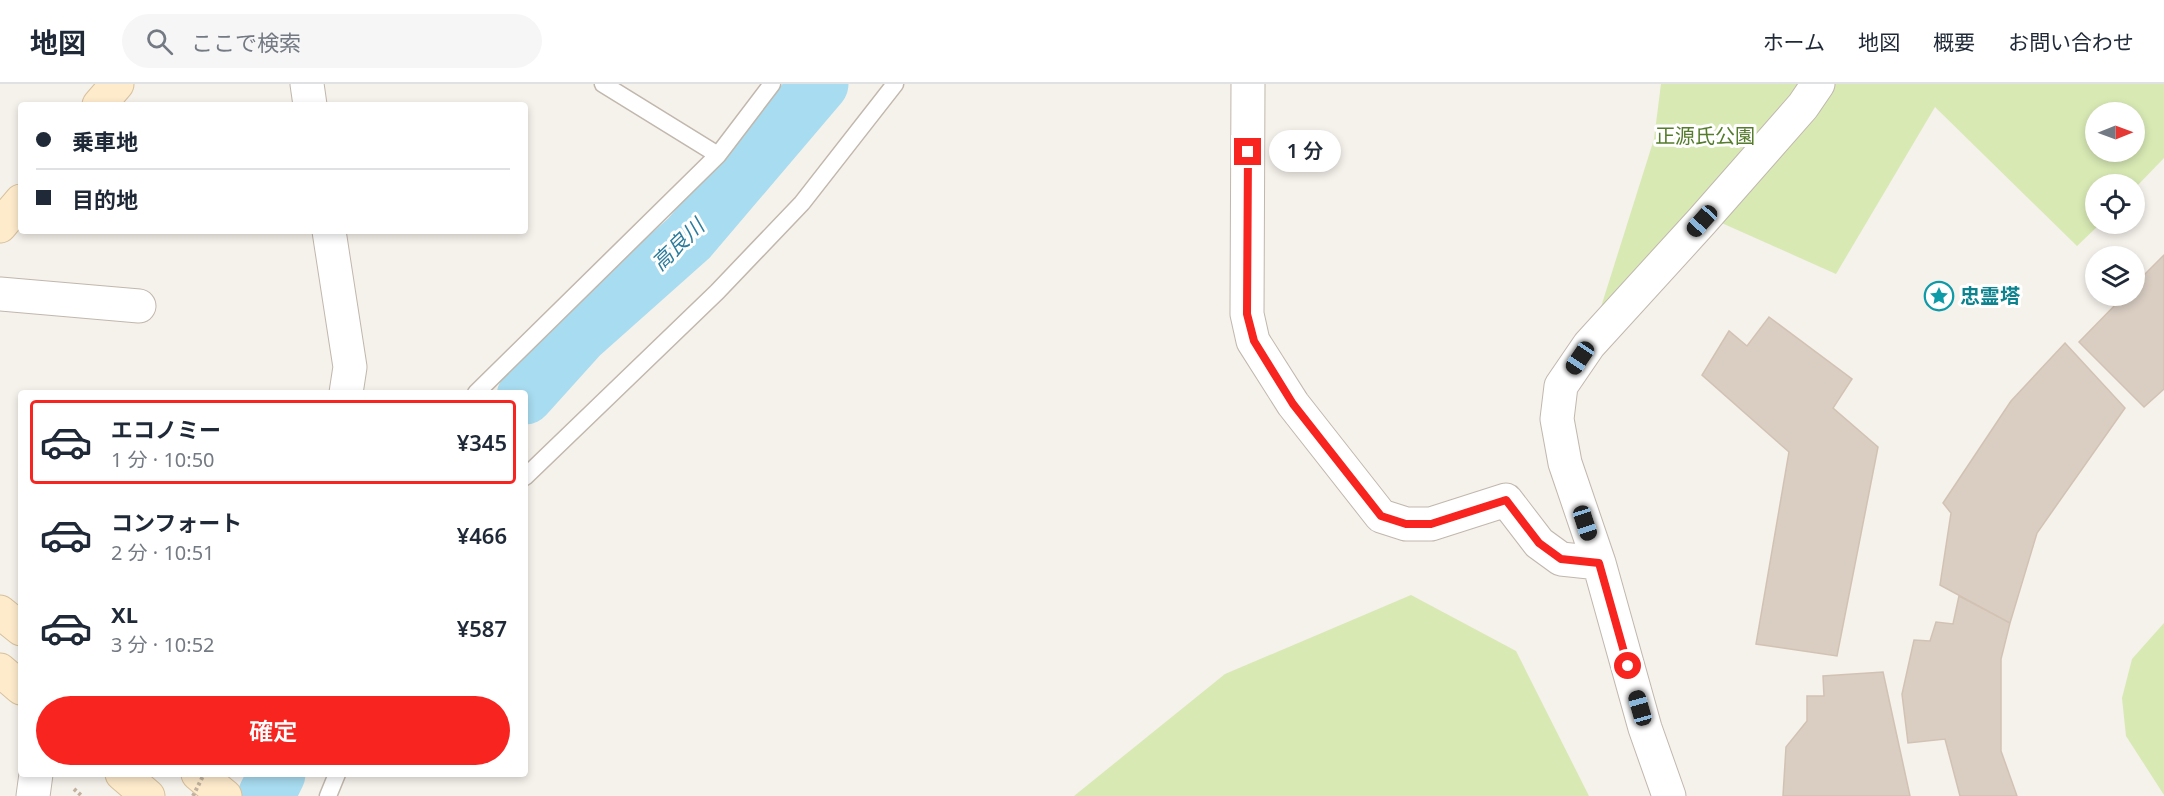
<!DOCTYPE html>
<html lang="ja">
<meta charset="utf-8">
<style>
:root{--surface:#fff;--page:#f6f6f7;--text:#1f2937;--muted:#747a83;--line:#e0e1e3;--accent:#f8241f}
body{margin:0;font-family:"Noto Sans","Noto Sans JP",sans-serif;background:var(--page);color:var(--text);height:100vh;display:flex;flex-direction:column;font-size:22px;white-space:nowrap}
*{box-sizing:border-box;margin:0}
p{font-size:20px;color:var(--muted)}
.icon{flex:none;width:33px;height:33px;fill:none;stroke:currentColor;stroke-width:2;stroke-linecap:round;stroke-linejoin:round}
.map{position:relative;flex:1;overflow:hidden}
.drawer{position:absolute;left:18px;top:306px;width:510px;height:387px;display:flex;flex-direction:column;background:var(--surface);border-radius:6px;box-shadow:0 3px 9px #0003}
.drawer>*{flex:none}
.banner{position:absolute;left:18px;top:18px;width:510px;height:132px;border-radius:6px;box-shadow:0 3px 9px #0003;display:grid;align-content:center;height:132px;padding:0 18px;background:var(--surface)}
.needle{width:39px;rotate:89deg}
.tools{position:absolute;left:2085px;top:18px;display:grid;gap:12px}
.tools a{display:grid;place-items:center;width:60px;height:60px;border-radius:50%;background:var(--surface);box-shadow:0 3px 9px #0003;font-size:30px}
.end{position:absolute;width:27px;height:27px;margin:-14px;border:8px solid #f8241f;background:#fff;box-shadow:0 0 0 3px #fff}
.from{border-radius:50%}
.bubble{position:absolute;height:42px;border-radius:21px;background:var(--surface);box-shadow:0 3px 9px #0003;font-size:20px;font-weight:600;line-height:42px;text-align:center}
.car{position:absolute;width:18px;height:36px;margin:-18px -9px;border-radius:8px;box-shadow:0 0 4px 2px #0007;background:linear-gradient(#222 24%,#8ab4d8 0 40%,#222 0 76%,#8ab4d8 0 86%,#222 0)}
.banner b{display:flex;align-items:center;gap:21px;height:57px;font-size:22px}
.banner b+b{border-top:2px solid var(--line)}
.banner i{width:15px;height:15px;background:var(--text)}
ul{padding:10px 0 0;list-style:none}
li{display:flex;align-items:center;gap:18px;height:84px;margin:0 12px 9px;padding:0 6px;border:3px solid transparent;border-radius:6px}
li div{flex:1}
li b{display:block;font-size:22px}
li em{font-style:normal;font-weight:600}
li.current{border-color:var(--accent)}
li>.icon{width:54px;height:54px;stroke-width:1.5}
.action{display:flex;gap:12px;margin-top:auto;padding:12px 18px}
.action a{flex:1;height:69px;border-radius:36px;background:var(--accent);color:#fff;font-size:24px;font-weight:600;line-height:69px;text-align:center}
header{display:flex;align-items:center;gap:36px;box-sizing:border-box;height:84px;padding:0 30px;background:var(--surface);border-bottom:2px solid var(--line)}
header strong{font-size:28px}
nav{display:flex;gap:33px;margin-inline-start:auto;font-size:21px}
.search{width:420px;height:54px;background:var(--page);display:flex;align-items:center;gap:15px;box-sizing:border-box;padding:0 21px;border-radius:33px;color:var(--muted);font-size:22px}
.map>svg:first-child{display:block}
.green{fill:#d8e9b4;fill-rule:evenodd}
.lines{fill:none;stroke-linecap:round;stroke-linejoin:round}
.river{stroke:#a8dcf0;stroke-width:57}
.building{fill:#dacec3;stroke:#d2c2b3;stroke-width:1.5}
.lane-casing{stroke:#c1b7ad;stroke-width:19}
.street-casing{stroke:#c1b7ad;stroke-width:35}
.secondary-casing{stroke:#d7c19d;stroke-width:35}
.path{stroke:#c2b19e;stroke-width:4;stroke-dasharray:3 3;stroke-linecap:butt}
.lane{stroke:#fff;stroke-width:16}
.street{stroke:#fff;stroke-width:33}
.secondary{stroke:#feebcc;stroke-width:33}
.path-bridge{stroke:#c2b19e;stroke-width:4;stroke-dasharray:3 3;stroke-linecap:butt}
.route{stroke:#f8241f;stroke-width:8}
.labels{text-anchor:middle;stroke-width:6;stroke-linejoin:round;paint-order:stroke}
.park-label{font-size:20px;fill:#547c2b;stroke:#fff}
.culture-label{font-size:20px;font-weight:bold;fill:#0d838f;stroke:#fff;text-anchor:start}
.water-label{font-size:21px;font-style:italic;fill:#2c7c9d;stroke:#fff}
</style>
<header>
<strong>地図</strong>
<div class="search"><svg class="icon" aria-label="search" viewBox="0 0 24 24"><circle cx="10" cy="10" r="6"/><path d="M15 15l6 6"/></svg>ここで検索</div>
<nav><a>ホーム</a><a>地図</a><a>概要</a><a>お問い合わせ</a></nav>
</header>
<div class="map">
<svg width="2164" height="712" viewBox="0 0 2164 712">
<rect width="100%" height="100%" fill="#f5f1eb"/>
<path class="green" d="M1661,0H2164V74L2135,104L2134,100H2096V140H2100L2077,162L1935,23L1836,190L1706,132L1589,261L1654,55ZM2096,28H2134V68H2096Z
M1411,511L1516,567L1589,712H1074L1225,590Z
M2164,539V711L2126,652L2122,614L2132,575Z"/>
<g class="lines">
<path class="river" d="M525,312L580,251L689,154L820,0
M266,712L277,690"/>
</g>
<path class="building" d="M2164,171V305L2144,323L2079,258L2124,212H2134V201Z
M1769,233L1852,295L1833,324L1878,363L1837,572L1756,560L1789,368L1702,291L1729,247L1747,262Z
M2065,259L2125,324L2037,449L2010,539L1940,501L1951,429L1943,419L2011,317Z
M1959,512L2010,539L2001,575V667L2017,712H1960L1945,655L1908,659L1902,610L1914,556L1930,557L1936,538L1953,540Z
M1883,588L1910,712H1783L1786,663L1807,637V612H1824L1823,592Z"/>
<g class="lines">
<g class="lane-casing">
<path id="lane" d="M603,0L718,71
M476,309L718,71L772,0
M525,393L717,208L802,119L895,0
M328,712L337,690"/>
</g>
<g class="street-casing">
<path id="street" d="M307,0L310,21
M1248,0L1247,230L1253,257L1293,320L1381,432L1406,440H1431L1506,416L1539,459L1561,475L1599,479
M329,147L350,283L346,309
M0,210L139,222
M33,712L36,690
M1669,712L1645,644L1599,479L1565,379L1557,335L1561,302L1589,261L1702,137L1803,22L1818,0"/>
</g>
<g class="secondary-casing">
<path id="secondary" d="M99,21L117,0
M0,142L21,117
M0,528L21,545
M0,586L21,604
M122,690L148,712
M198,690L225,712"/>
</g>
<path class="path" d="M74,705L82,712"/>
<use href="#lane" class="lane"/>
<use href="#street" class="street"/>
<use href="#secondary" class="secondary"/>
<path class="path-bridge" d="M193,712L204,690"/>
</g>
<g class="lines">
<path class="route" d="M1248,68L1247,230L1254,257L1293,320L1381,432L1406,440H1431L1506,416L1539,459L1561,475L1599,479L1628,582"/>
</g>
<defs>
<g id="sight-ring" transform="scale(1.5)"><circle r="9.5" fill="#fff" stroke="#0f9aa8" stroke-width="1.5"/><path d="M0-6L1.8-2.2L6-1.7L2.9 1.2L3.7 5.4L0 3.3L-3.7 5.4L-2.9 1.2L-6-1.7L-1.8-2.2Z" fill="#0f9aa8"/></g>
</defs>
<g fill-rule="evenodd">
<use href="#sight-ring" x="1939" y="212"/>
</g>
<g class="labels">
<g class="park-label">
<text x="1705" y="59">正源氏公園</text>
</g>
<g class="culture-label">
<text x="1960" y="219">忠霊塔</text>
</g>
<g class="water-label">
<text transform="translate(678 161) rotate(-44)" y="7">高良川</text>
</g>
</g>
</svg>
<div class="tools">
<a><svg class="needle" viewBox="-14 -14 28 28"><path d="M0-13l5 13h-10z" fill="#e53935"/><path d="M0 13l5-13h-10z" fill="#747a83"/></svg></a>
<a><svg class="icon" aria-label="locate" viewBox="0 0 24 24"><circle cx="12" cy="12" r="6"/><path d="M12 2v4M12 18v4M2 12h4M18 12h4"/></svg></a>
<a><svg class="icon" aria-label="layers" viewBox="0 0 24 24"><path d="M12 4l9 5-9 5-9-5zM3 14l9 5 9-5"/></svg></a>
</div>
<i class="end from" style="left:1628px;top:582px"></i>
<i class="end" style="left:1248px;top:68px"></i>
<div class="bubble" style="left:1269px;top:46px;width:72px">1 分</div>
<i class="car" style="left:1702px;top:137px;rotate:222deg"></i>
<i class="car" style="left:1580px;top:274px;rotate:214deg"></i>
<i class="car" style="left:1585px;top:439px;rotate:162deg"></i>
<i class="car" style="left:1640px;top:624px;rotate:344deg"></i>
<div class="banner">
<b><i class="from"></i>乗車地</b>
<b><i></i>目的地</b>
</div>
<section class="drawer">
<ul>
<li class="current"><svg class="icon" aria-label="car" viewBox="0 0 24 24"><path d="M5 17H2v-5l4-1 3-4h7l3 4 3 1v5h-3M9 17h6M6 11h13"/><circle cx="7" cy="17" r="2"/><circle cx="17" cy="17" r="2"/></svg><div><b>エコノミー</b><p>1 分 · 10:50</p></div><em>¥345</em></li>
<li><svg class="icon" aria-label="car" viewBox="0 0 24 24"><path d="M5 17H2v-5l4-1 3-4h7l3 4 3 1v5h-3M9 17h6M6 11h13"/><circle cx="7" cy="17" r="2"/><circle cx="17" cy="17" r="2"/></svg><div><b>コンフォート</b><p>2 分 · 10:51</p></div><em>¥466</em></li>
<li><svg class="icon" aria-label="car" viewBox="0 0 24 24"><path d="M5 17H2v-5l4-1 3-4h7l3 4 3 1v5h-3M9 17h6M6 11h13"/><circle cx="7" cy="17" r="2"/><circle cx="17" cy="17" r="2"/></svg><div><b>XL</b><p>3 分 · 10:52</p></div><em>¥587</em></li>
</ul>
<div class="action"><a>確定</a></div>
</section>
</div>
